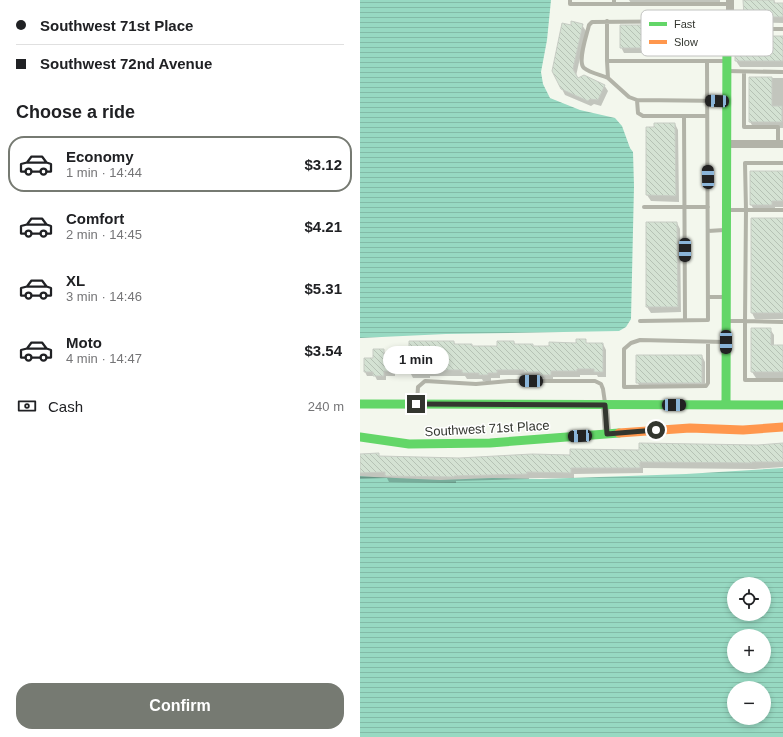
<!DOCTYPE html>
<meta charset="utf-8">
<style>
:root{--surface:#fff;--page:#f2f2f2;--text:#202124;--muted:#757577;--line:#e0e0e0;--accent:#767a72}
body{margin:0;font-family:Arial,sans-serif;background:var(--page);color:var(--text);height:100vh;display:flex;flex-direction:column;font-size:15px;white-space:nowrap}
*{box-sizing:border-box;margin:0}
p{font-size:13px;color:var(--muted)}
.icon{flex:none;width:22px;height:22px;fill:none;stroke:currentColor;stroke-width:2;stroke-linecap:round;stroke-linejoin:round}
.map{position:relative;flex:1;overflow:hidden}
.sheet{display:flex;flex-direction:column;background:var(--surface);width:360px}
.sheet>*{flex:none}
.hud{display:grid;align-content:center;height:88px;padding:0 16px;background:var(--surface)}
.fabs{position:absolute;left:367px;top:577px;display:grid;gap:8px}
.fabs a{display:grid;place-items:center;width:44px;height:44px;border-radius:50%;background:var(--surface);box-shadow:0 2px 6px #0003;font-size:20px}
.end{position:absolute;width:18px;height:18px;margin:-9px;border:5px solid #33362f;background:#fff;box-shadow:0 0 0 2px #fff}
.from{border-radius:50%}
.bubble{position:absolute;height:28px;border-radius:14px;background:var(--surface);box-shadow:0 2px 6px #0003;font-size:13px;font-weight:800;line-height:28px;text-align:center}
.car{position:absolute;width:12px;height:24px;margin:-12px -6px;border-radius:5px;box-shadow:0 0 3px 1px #0007;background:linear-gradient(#222 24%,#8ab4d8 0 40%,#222 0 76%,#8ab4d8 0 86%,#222 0)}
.hud b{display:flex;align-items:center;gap:14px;height:38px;font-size:15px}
.hud b+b{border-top:1px solid var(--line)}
.hud i{width:10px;height:10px;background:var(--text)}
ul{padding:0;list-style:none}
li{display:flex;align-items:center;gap:12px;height:56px;margin:0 8px 6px;padding:0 8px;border:2px solid transparent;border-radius:16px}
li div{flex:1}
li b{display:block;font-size:15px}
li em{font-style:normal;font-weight:800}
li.current{border-color:var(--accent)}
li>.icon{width:36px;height:36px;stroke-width:1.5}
h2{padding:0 16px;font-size:18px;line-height:48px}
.pay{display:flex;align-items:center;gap:10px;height:44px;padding:0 16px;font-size:15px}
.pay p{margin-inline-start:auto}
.cta{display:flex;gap:8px;margin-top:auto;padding:8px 16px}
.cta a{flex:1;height:46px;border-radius:16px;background:var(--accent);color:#fff;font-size:16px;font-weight:800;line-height:46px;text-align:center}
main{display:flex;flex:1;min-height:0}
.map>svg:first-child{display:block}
.water{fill:url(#water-rules);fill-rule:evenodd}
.shadow{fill:#0003}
.building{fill:url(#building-back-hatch);stroke:#c7ccc4}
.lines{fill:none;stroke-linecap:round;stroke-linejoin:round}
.lane{stroke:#b2b3a8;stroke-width:4}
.street{stroke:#b2b3a8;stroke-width:8}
.fast{stroke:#63d668;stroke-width:9}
.slow{stroke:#ff974d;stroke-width:9}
.route{stroke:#33362f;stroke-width:5}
.labels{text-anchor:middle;stroke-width:3;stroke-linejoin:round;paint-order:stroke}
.street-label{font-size:13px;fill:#33362f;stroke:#fff}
.key{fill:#fff;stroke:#c2c3c1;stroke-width:1}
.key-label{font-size:11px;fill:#33362f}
</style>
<main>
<section class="sheet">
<div class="hud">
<b><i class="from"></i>Southwest 71st Place</b>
<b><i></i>Southwest 72nd Avenue</b>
</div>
<h2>Choose a ride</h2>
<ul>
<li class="current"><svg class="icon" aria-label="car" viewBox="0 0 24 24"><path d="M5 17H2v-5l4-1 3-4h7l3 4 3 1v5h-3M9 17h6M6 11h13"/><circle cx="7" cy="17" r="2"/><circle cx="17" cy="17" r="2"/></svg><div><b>Economy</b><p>1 min · 14:44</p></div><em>$3.12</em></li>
<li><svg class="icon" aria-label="car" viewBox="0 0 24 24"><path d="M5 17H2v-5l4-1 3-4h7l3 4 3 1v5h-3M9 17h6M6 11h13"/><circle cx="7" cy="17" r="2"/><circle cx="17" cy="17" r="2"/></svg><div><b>Comfort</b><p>2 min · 14:45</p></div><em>$4.21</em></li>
<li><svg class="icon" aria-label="car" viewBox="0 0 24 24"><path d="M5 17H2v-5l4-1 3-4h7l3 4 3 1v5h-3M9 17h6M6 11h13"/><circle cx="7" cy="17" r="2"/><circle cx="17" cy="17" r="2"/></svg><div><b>XL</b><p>3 min · 14:46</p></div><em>$5.31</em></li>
<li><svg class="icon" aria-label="car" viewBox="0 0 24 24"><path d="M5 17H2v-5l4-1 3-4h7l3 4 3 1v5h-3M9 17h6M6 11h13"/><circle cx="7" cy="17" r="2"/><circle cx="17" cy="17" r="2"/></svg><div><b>Moto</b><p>4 min · 14:47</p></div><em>$3.54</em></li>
</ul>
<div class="pay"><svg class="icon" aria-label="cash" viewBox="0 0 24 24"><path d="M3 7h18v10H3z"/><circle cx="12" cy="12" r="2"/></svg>Cash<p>240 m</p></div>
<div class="cta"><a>Confirm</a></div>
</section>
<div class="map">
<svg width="423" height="737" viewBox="0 0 423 737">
<defs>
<pattern id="water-rules" width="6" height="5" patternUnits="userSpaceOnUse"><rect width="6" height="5" fill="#97d9c2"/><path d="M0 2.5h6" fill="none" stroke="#83bba7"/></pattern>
<pattern id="building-back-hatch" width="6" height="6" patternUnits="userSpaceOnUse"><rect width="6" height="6" fill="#d4e2d3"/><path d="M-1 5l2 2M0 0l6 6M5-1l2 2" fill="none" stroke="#b6c2b5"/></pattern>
</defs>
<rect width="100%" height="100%" fill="#f3f7ed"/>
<path class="water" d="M0,0H191L187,40L181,72L183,84L190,98L220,110L255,118L262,126L270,148L273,152L274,186L271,319L266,327L259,331L86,334L0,338Z
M423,468V737H0V476L14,477L80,480L132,478L181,479L326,474ZM374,584H404V614H374ZM374,636H404V666H374ZM374,688H404V718H374Z"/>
<path class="shadow" d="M269,0H360V3H271Z
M384,0H414L416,4H423V23L388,22L385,16Z
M222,25L226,31L216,76L218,79L244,85L248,91L241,106L234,104L231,106L205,95L202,89L211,26Z
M355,26L358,32V53H264L261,47Z
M423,37V67H380L376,61Z
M390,78H423V128H394L390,122Z
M315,124L318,130L319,202L291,201L287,195Z
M391,172H423V207H415V211H395L391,205Z
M392,219H423V319H395L392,313Z
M317,223L320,229L321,312L291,313L287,307Z
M392,329H410L414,335V346H423V378H396L392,372Z
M225,340L227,344H243L246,350V377H238L237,375H220V377H193V381L185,380L183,378H168L167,375H140V378H131V381H123L122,379H107L105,376H70V378H53L50,372L94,342L96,345L112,347H138L154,342L156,345L190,347L217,344Z
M23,350L26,355V359H32L35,363V376H26V380H17L15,376H7L5,372L14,359Z
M342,356L345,362V388H281L277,382Z
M423,445V467L395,469L283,468V473L214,474V478H169V479L96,481V483L29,482L27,478L0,479V455L18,454L20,457L99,459L211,456L280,451Z"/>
<path class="building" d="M383,0H414V3H423V17H384Z
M211,21L223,24L213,69L218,78L224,75L245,85L238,100L230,99L228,101L201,89L192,71L202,23L211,25Z
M260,25H355V48H260Z
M375,36H423V61H375Z
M389,77H412V106H422V122H389Z
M294,123H315L316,196L286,195V127H294Z
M390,171H423V201H412V205H390Z
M391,218H423V313H391Z
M286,222H317L318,307H286Z
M391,328H411V345H423V372H391Z
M216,339H226V343H243V372H234V369H217V371H191V375H180V372H164V370H137V373H128V375H119V373H102V370H67V372L49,373V341H94V344H112V346H137V341H154V344H173V346H189V342L216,343Z
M13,349H24V358H33V372L24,371V376H13V372H4V358H13Z
M276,355H342V383H276Z
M279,443L398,445L423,443V462H392V463L280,462V468H211V473L167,472V474L94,476V477L25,476V472L0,473V454L19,453V456L99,458L172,454L210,455V449L279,450Z"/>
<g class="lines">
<path class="lane" d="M210,0V4H254V0
M254,4H370
M247,21V61
M368,29H423
M347,61H247L248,78L269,97L277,100L366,101
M367,71L423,72
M384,72V127H418V144
M248,78C241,75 230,73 224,68C217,62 227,34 229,25L232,22L356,21L365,23
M277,100L278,113L283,116H347
M324,116L325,320
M284,207H348
M367,210H386L385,163H423
M423,210H386L385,321L423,322
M348,231L364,230
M348,297H364
M280,321L348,320L347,61H365
M369,321H385V380H423
M348,342V383L346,386L264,387V349L271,343L280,340L364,342
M57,402L58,387L65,381L116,384L149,381H235L241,384L243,389L245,403"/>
<path class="street" d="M370,13V0
M367,144H423
M245,405L247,434"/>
<path class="fast" d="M0,404L423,405
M366,405L367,19
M0,437L49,444L130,443L259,433"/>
<path class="slow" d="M259,433L330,428L383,430L423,427"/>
</g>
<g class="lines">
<path class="route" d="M56,404L245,405L247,434L296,430"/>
</g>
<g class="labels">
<g class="street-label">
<text transform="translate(127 428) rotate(-3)" y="5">Southwest 71st Place</text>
</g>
</g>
<rect x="281" y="10" width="132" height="46" rx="6" class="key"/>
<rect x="289" y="22" width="18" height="4" fill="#63d668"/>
<rect x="289" y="40" width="18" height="4" fill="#ff974d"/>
<g class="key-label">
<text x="314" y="28">Fast</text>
<text x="314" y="46">Slow</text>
</g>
</svg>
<div class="fabs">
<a><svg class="icon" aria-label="locate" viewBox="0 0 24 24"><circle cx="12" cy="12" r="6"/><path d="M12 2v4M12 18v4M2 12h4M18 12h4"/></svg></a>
<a>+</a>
<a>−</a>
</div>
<i class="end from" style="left:296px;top:430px"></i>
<i class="end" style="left:56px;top:404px"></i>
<div class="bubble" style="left:23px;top:346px;width:66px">1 min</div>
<i class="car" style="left:357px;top:101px;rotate:272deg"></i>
<i class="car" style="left:348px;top:177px;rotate:359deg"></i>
<i class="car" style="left:325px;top:250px;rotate:180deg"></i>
<i class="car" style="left:366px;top:342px;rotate:180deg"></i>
<i class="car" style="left:171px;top:381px;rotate:271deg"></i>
<i class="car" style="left:314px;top:405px;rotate:90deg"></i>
<i class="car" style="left:220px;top:436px;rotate:267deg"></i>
</div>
</main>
